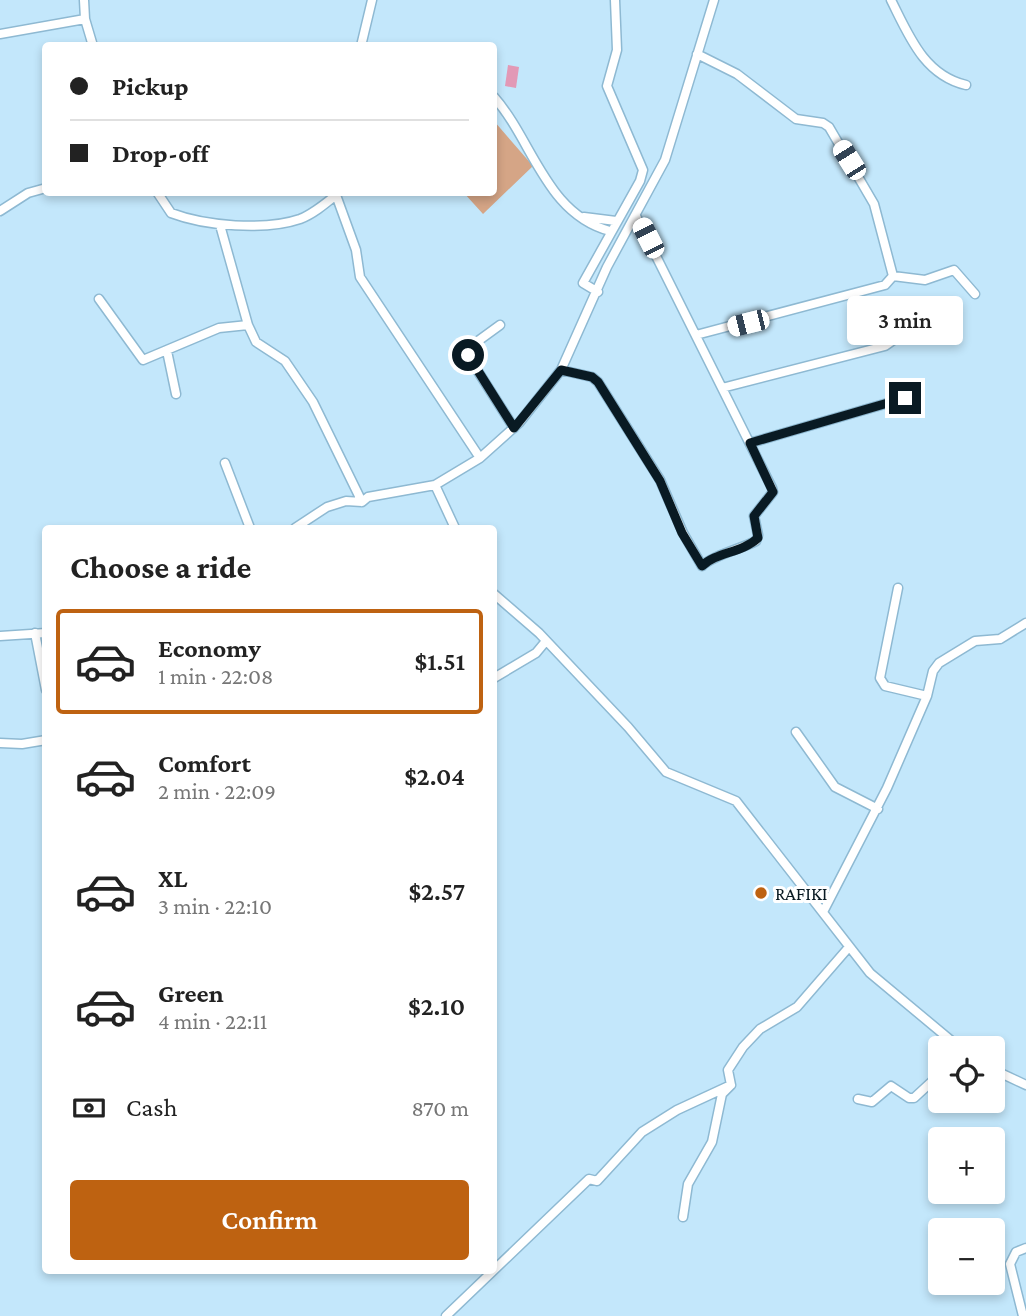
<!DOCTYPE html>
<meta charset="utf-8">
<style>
:root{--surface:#fff;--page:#f6f6f6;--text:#222;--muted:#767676;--line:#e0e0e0;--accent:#be6211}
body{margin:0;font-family:"Crimson Pro",serif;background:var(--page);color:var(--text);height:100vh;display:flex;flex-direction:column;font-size:26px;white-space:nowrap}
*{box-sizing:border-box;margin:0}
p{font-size:23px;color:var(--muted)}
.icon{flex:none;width:38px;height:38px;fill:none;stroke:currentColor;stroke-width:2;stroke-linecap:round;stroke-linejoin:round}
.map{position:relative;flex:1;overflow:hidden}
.sheet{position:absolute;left:42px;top:525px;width:455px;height:749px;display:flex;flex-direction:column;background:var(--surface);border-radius:7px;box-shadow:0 4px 10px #0003}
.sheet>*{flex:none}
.guide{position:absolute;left:42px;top:42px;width:455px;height:154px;border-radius:7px;box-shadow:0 4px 10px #0003;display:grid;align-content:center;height:154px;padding:0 28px;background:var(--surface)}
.tools{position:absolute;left:928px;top:1036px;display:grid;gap:14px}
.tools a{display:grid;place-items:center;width:77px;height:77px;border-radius:7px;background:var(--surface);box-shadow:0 4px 10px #0003;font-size:35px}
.end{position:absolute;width:32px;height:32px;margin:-16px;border:9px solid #091a23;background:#fff;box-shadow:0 0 0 4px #fff}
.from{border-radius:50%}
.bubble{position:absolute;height:49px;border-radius:7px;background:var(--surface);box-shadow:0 4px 10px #0003;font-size:23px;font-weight:600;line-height:49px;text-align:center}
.car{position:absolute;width:21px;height:42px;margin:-21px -10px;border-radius:9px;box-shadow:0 0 5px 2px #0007;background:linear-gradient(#fff 24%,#345 0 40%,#fff 0 76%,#345 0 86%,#fff 0)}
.guide b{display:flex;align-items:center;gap:24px;height:66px;font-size:26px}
.guide b+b{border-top:2px solid var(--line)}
.guide i{width:18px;height:18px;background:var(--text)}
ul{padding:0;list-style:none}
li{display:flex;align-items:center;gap:21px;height:105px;margin:0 14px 10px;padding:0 14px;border:4px solid transparent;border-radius:7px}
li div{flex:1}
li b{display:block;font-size:26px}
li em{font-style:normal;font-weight:600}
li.current{border-color:var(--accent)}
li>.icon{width:63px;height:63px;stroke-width:1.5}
h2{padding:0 28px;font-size:32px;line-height:84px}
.pay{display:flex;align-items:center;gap:18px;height:77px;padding:0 28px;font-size:26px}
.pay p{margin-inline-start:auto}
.button{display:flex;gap:14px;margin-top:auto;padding:14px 28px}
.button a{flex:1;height:80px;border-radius:7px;background:var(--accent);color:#fff;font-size:28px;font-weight:600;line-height:80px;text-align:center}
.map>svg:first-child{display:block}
.green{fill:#d5a586}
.water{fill:#e299b6}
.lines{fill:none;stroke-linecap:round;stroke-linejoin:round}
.minor-casing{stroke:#8eb9d2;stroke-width:11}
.minor{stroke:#fff;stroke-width:8}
.route{stroke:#091a23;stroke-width:9}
.poi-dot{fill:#be6211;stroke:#fff;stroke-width:2.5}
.labels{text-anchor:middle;stroke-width:6;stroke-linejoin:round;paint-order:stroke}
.poi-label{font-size:19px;fill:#091a23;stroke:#fff;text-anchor:start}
</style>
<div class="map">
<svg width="1026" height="1316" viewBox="0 0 1026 1316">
<rect width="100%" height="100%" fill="#c3e7fb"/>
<path class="green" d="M494,121L533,166L483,214L464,193L494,192Z"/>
<path class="water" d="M508,65L519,67L516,88L505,86Z"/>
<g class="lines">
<g class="minor-casing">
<path id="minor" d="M84,0L85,19L93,46
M891,0C909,36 924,75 966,85
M0,34L85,19
M361,46L372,0
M494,97C533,141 546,214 610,231
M157,192L171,213C205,226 265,231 300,219C313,214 325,204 336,195L335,192
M336,195L356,250L360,277L480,458
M0,211L28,193L46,188
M584,217L616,221
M220,225L248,325L256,342L285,361L313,402L362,502
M893,276L925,280L954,270L975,294
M598,292L583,283L640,181L643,170L607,86L617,50L615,0
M99,299L143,360L219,328L248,325
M500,325L467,349L472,362L514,428
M696,335L885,285L893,276L874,204L829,127L823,123L796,119L737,74L697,54
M167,351L176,394
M561,370L592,377L598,382L660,480L683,533L702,566C712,556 740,549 756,541L758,535L754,516L773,492L772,488L636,216
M722,388L885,346L895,339L893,324
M750,443L905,398
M225,463L250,528
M435,485L455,528
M295,528L327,507L346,501L362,502L368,497L435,485L480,458L519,423L561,370L607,267L665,160L714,0
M898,588L880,678L885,686L927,696
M494,594L539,633L628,727L666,772L736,801L870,973L960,1048
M35,633L46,690
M0,636L46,633
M494,678L536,653L546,641
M796,732L835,787L878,809
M0,743L22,744L46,740
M823,912L887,788L927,696L933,671L939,663L975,641L1000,639L1026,623
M992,1069L1026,1085
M858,1099L872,1102L891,1086L909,1098H914L940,1074
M683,1217L688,1184L712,1142L722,1094L731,1085L728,1070L743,1047L760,1029L797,1007L849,947
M446,1316L589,1179L597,1181L642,1132L677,1110L731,1085
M1023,1316L1010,1264L1016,1252L1026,1248"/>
</g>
<use href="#minor" class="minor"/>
</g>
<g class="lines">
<path class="route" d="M468,355L514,428L561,370L592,377L598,382L660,481L682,533L702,566C716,552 742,553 758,538L754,516L773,492L750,443L905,398"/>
</g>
<circle class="poi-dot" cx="761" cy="893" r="7"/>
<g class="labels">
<g class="poi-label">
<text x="775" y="900">RAFIKI</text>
</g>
</g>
</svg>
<div class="tools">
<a><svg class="icon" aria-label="locate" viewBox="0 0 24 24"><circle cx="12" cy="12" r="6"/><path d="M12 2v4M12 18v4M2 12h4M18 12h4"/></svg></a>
<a>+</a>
<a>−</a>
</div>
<i class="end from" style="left:468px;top:355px"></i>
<i class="end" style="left:905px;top:398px"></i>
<div class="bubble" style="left:847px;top:296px;width:116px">3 min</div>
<i class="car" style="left:849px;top:160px;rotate:328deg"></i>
<i class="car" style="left:648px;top:238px;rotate:333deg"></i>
<i class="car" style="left:748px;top:323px;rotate:256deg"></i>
<div class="guide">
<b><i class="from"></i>Pickup</b>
<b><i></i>Drop-off</b>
</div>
<section class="sheet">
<h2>Choose a ride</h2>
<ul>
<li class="current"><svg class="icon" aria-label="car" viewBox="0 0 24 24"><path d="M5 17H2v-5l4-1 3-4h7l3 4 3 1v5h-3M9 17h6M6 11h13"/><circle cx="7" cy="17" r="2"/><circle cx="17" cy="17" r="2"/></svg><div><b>Economy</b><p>1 min · 22:08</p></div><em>$1.51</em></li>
<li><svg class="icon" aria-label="car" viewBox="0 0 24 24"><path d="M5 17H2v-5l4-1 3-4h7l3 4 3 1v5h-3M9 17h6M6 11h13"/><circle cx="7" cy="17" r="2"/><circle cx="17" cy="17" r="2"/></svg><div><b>Comfort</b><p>2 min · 22:09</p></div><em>$2.04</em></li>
<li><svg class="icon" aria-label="car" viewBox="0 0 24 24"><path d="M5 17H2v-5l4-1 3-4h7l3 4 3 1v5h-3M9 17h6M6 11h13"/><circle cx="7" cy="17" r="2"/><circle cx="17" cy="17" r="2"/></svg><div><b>XL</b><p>3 min · 22:10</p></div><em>$2.57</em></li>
<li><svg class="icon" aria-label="car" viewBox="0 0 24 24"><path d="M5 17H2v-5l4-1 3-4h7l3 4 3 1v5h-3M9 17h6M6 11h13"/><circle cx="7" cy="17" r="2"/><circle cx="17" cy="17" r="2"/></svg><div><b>Green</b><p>4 min · 22:11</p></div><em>$2.10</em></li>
</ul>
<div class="pay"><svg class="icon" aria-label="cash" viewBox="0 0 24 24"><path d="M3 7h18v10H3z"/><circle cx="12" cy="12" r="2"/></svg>Cash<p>870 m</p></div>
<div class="button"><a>Confirm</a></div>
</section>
</div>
